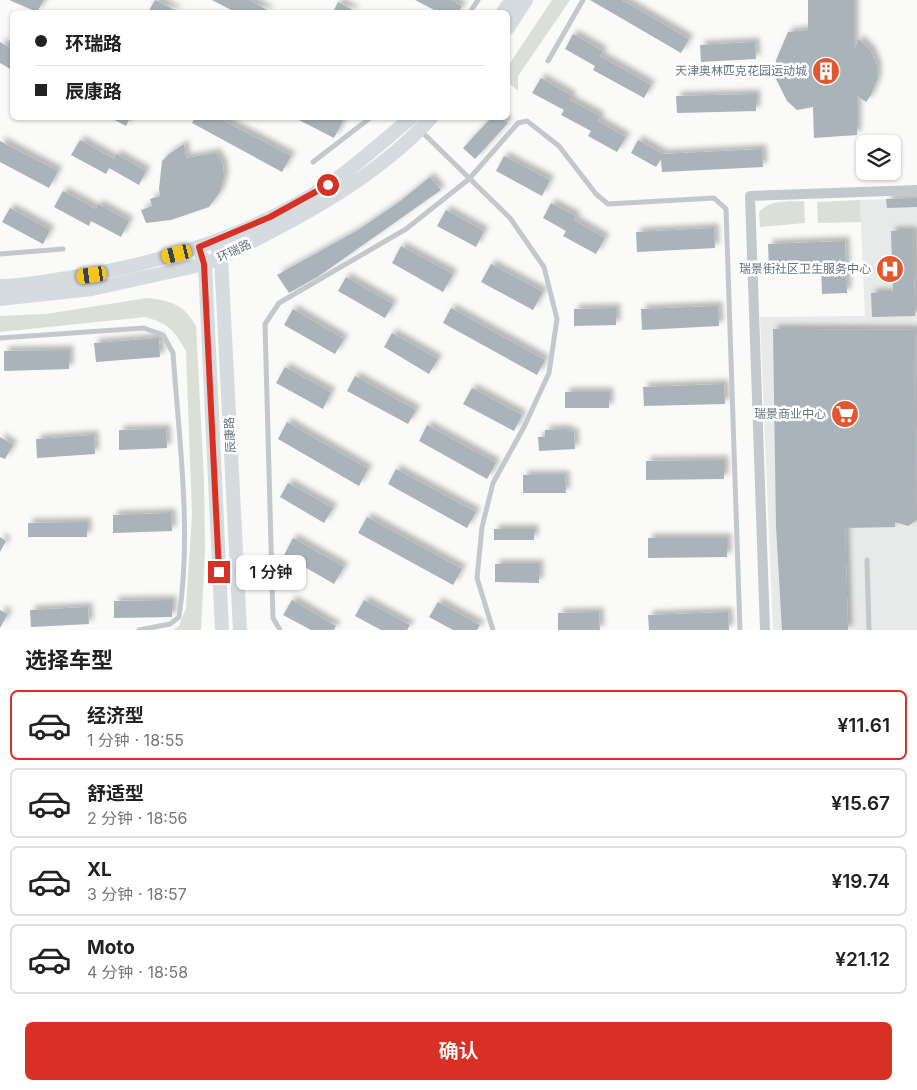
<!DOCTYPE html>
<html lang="zh">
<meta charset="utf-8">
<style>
:root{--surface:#fff;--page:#f2f2f2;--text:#222;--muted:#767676;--line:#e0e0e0;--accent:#d93025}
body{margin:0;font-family:Inter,"Noto Sans SC",sans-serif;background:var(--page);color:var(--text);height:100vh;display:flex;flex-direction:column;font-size:19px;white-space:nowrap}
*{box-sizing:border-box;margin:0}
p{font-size:16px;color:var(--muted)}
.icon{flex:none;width:28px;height:28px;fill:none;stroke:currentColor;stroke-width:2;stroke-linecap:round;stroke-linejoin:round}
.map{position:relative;height:630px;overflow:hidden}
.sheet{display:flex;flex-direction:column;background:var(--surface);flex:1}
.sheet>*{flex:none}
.guide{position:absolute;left:10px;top:10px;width:500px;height:110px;border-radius:8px;box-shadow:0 1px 4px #0004;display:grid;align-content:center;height:110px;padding:0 25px;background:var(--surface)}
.tools{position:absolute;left:856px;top:135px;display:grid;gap:10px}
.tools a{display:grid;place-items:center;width:45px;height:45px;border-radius:8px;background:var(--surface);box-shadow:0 1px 4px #0004;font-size:25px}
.end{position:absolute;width:22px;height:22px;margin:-11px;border:6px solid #d93025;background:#fff;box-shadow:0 0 0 2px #fff}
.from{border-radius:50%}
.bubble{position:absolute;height:35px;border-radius:8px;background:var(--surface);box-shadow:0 1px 4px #0004;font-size:16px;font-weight:600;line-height:35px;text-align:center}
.car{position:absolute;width:15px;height:30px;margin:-15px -8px;border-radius:6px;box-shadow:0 0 4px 1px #0007;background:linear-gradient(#f5c518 24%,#345 0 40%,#f5c518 0 76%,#345 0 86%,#f5c518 0)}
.guide b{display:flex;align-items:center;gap:18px;height:48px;font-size:19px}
.guide b+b{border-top:1px solid var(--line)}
.guide i{width:12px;height:12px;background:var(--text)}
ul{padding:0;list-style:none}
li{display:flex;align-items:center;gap:15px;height:70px;margin:0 10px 8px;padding:0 15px;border:2px solid var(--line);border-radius:8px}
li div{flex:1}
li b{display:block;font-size:19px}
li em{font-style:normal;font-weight:600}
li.current{border-color:var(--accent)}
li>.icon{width:45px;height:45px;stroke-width:1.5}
h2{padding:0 25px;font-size:22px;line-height:60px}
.primary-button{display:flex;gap:10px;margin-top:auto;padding:10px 25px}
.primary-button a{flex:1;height:58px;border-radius:8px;background:var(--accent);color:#fff;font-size:20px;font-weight:600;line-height:58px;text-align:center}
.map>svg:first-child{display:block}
.built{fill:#e8e9e9}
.green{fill:#dadfd7}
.building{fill:#aab3b9;filter:url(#shadow)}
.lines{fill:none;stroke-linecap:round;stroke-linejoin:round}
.lane{stroke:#c3c8cc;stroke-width:5}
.street{stroke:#c3c8cc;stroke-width:10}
.secondary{stroke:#d6dbdf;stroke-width:14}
.route{stroke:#d93025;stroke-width:6}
.labels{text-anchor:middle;stroke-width:5;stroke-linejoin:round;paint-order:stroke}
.poi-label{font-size:12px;fill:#657683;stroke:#fff;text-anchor:end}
.street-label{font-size:12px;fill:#657683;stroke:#fff}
</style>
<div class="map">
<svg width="917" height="630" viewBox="0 0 917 630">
<defs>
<filter id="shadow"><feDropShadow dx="4.5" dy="-4.5" stdDeviation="2.5" flood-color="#0004"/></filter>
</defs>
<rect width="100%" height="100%" fill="#fafaf8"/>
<path class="built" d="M917,198V630H773L760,317L865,316L860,200Z"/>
<path class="green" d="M552,0H570L518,76V91L508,82V66Z
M860,200L861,222L818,223L817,202Z
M804,201L805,223L760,227L759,212C771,199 787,202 804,201Z
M147,298C172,301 183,304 196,326L204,480L205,550L201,630H173L179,626L186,608L192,514L186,351C173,329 169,324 145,317L0,332V316L46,314Z"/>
<path class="building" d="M9,0H44L37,12Z
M155,0L179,12H148Z
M212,0H249L271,12H235Z
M415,0H451L462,6L459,12H438Z
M590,0H622L689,39L681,53Z
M808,0H854V49L859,39L871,51L877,66V80L871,95L866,102L857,96V135L814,138L813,107L797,110L787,101L775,77L776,60L788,32L808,30Z
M338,2L357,12H333Z
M573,34L603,51L600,56L651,85L644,98L593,70L595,66L565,49Z
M0,42L12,49V70L0,63Z
M755,42L756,59L701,62L700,45Z
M541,78L572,96L570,100L600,116L598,121L626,137L617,152L588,136L591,131L561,115L564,110L532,93Z
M756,94V111L677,113L676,96Z
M111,118H130L126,126Z
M195,118H219L291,156L282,172L192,123Z
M295,118H336L343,121L334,138Z
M491,118H502L508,123L475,159L463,148Z
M80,140L114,159L116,154L146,171L139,185L109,168L106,174L71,155Z
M638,140L663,154L762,149L763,167L662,172L661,159L656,167L631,153Z
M0,141L58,171L49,188L0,162Z
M184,144L186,158L216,153L223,165L224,177L220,192L209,207L171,220L146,223L141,210L152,206L150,199L160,196L159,189L162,161L169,154Z
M504,156L550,180L542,196L496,171Z
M430,177L441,190L319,276L289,293L277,275L358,230L399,202Z
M63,191L96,209L98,204L129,221L121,237L91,221L89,226L54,207Z
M917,198V207L887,208L886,199Z
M551,203L576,216L574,220L605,238L596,254L563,236L566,231L543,218Z
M10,208L50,230L43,244L2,222Z
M446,210L484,231L476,247L437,226Z
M714,228L715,248L637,252L636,232Z
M891,231H913L915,316L872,317L871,293H893Z
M845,241L847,293L822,294L821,266L769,268L768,244Z
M401,246L453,274L443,292L392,263Z
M491,264L543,292L533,310L481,282Z
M346,277L393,304L385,318L338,291Z
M718,306L719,326L642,330L641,309Z
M451,308L545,360L537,375L443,323Z
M616,308V325L574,326V309Z
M293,309L344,339L335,354L284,325Z
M773,329L915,330L917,520L908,526L895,522V527L845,528L848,630H782L776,526Z
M392,333L438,359L429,374L384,347Z
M159,338L160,357L96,362L94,343Z
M69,350V369L4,371V351Z
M285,367L331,392L323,409L276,383Z
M355,376L416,410L408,424L347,391Z
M724,384L725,404L644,406L643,387Z
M472,388L522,415L514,431L463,404Z
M565,392H609V408H565Z
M287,422L368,469L359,486L278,439Z
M427,425L496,463L487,479L419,441Z
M166,429L167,448L119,450V430Z
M567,429V432H574L575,449L539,451L538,437H545V430Z
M94,435L95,454L37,458L36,439Z
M0,437L13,445L5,459L0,457Z
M724,460V479L646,480V461Z
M396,469L476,512L467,528L388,484Z
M523,475H565L566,493H523Z
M288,483L333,508L324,523L280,497Z
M171,513L172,531L113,533V515Z
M367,517L462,569L453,585L358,533Z
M87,522V537H28V523Z
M494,529H534V540H494Z
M0,537L6,541L0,552Z
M293,538L344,567L334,584L284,555Z
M648,538H727V557L648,558Z
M495,564H539V583L495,582Z
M172,600V617L114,618V601Z
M292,600L336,626L334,630H311L283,615Z
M364,600L410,625L407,630H381L355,616Z
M438,602L480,625L477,630H453L429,617Z
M88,607L89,624L31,627L30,610Z
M0,610L8,614L0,628Z
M599,612L600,630H558V613Z
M728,612L729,630H649L648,615Z"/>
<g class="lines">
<path class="lane" d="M470,12L478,0
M548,61L583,0
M420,130L510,218L544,267L557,319L549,373L524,427L493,483L482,527L477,578L493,630
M313,162L370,118
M0,254L63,249
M0,338L144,328L163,335L173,353C179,440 192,531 179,617L170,624L139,630
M867,560L869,630
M280,630L273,618L265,324L279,303L406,229L469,179L518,123L527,121L559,146L596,194L608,204L714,198L726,209L740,630"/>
<path class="street" d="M765,630L750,196L917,190"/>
<path class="secondary" d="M503,12L512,0
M508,28L526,0
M218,249L221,257L240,630
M202,257L205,264L222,630
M0,286C20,286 41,282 61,279C153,266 249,237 328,185C357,165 384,140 411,118
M0,299L92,289L205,264L221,257C296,220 374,180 431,118"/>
</g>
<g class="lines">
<path class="route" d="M219,572L204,264L199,247L270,217L328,185"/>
</g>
<defs>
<g id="building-disc" transform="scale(1.4375)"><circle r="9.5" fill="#e4572e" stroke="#fff"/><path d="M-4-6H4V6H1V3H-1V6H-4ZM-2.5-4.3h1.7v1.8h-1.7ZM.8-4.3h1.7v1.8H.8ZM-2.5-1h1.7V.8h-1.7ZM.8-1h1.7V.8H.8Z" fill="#fff"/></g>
<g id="hospital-disc" transform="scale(1.4375)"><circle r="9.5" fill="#e4572e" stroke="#fff"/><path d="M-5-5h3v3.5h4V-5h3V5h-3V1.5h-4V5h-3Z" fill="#fff"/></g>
<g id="supermarket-disc" transform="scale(1.4375)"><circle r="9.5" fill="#e4572e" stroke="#fff"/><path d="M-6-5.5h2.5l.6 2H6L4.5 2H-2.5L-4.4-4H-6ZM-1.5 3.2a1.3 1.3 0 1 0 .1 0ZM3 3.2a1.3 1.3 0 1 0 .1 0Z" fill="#fff"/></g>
</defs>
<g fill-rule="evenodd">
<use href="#building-disc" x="826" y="71"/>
<use href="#hospital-disc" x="890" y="269"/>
<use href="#supermarket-disc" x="845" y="414"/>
</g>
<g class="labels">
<g class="poi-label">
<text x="807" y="75">天津奥林匹克花园运动城</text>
<text x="871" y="273">瑞景街社区卫生服务中心</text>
<text x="826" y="418">瑞景商业中心</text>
</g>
<g class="street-label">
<text transform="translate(234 251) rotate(-25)" y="4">环瑞路</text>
<text transform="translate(230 435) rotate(-93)" y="4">辰康路</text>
</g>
</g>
</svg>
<div class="tools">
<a><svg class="icon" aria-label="layers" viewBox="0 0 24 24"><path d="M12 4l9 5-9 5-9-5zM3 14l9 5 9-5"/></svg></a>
</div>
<i class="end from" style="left:328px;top:185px"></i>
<i class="end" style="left:219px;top:572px"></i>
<div class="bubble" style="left:236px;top:555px;width:70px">1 分钟</div>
<i class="car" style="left:177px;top:254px;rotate:256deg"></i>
<i class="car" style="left:92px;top:275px;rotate:262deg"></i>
<div class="guide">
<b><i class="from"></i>环瑞路</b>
<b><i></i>辰康路</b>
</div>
</div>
<section class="sheet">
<h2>选择车型</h2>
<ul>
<li class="current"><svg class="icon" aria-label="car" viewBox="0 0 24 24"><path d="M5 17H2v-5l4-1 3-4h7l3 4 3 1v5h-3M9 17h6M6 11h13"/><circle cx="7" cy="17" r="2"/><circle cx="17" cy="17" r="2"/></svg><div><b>经济型</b><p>1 分钟 · 18:55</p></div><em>¥11.61</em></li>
<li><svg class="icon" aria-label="car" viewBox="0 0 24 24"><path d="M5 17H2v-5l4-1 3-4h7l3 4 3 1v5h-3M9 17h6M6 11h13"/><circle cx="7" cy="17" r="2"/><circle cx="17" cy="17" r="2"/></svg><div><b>舒适型</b><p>2 分钟 · 18:56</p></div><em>¥15.67</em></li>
<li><svg class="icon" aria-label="car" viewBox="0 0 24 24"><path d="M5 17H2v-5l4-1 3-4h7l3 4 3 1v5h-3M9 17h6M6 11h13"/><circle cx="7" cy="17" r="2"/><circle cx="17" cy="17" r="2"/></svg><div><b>XL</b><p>3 分钟 · 18:57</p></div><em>¥19.74</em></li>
<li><svg class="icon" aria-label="car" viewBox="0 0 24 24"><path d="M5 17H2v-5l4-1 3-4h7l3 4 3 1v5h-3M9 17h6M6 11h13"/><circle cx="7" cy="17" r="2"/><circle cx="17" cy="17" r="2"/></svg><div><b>Moto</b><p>4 分钟 · 18:58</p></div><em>¥21.12</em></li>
</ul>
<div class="primary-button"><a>确认</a></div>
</section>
